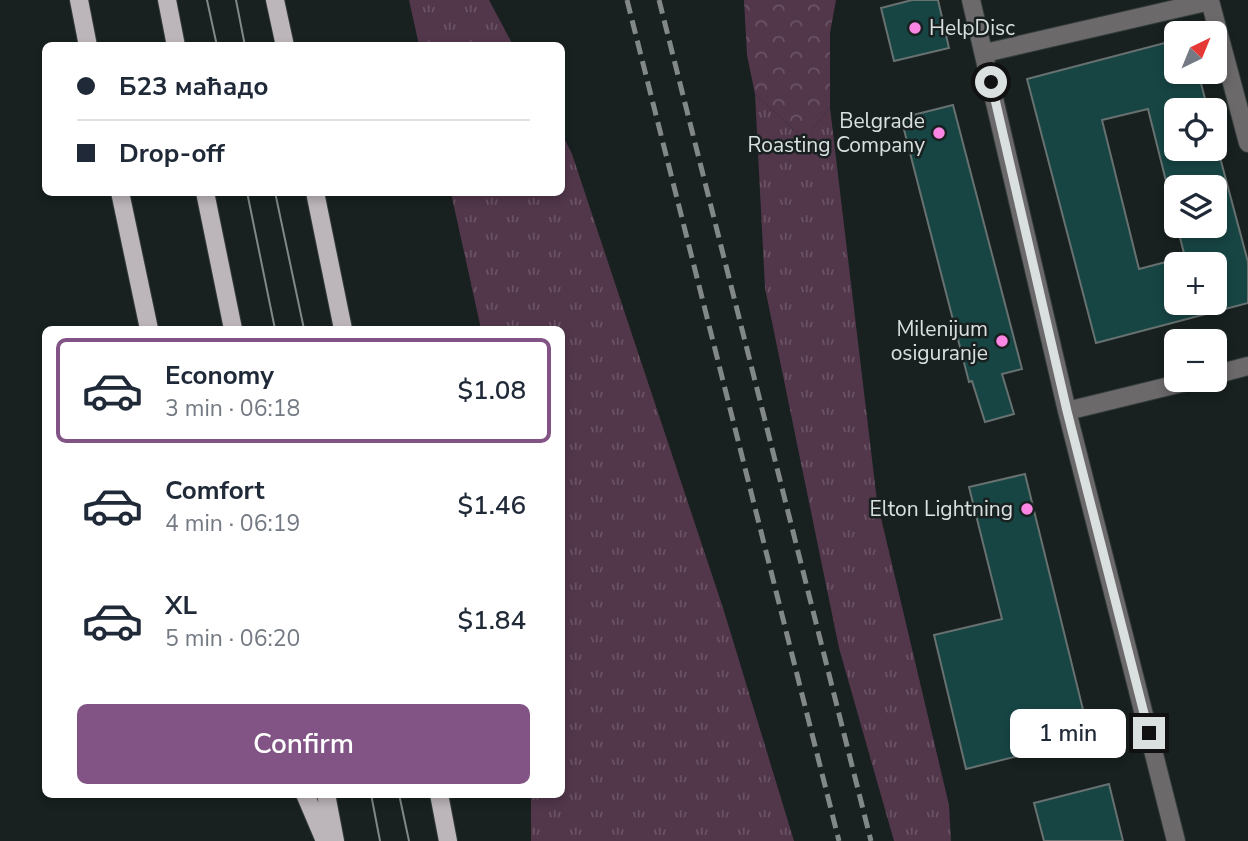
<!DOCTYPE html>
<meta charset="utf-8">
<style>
:root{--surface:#fff;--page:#f6f6f7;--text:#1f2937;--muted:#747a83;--line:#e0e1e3;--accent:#825385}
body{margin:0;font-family:"Nunito Sans",sans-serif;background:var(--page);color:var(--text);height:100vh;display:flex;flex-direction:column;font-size:26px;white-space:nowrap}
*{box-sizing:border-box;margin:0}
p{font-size:23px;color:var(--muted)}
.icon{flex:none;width:38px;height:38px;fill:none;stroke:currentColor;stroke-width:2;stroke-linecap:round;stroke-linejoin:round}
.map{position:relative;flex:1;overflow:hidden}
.sheet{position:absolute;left:42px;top:326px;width:523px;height:472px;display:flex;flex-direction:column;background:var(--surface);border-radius:10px;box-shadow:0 4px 10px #0003}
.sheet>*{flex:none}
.top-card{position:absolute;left:42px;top:42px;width:523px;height:154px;border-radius:10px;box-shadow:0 4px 10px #0003;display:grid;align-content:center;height:154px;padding:0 35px;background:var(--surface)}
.needle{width:46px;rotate:43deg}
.buttons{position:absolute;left:1164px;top:21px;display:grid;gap:14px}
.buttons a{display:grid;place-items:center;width:63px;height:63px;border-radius:10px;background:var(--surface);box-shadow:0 4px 10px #0003;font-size:35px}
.end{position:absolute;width:32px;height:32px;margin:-16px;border:9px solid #dae0df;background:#111;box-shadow:0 0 0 4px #111}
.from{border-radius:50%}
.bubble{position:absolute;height:49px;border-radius:10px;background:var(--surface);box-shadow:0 4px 10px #0003;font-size:23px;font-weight:600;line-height:49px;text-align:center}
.top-card b{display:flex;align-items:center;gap:24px;height:66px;font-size:26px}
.top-card b+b{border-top:2px solid var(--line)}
.top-card i{width:18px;height:18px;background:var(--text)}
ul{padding:12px 0 0;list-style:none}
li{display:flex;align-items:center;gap:21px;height:105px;margin:0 14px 10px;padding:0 21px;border:4px solid transparent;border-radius:10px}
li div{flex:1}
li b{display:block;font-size:26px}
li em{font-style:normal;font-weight:600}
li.current{border-color:var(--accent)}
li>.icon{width:63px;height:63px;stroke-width:1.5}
.cta{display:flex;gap:14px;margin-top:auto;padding:14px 35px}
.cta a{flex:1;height:80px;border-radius:10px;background:var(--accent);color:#fff;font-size:28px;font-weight:600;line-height:80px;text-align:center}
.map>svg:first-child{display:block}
.grass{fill:url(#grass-tufts)}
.forest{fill:url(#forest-crowns)}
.building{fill:#174544;stroke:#677170;stroke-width:2;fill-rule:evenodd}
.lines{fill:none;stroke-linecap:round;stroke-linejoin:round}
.minor-casing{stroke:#333b3b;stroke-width:20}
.major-casing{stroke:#333b3b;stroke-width:20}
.minor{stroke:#6c696b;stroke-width:18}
.major{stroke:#bcb5ba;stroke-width:18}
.tram{stroke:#818887;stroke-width:2}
.rail{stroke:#818887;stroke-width:5;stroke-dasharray:14 7;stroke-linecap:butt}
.route{stroke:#dae0df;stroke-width:9}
.poi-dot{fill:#fc86e4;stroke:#182020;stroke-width:2.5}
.labels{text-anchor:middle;stroke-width:5;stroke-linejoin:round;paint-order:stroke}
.poi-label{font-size:21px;fill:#dae0df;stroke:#182020;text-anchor:end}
</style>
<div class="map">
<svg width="1248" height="841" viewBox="0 0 1248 841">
<defs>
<pattern id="grass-tufts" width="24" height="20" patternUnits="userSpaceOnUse" patternTransform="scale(1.75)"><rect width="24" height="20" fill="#52374b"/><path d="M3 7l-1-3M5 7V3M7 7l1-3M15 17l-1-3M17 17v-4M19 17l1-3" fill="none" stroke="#6a5464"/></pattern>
<pattern id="forest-crowns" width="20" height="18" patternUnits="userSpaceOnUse" patternTransform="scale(1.75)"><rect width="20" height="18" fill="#52374b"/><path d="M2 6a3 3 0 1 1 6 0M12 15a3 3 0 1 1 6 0" fill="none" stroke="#6a5464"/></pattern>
</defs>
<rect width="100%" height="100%" fill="#182020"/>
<path class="grass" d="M409,0H489L513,45H419Z
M755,94L804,139L830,108L877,501L949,805L951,841H894L839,648L765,288Z
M562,134L572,154L724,611L794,841H531V795L562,794V329H481L451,193L562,192Z"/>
<path class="forest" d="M744,0H836L830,33V108L804,139L755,94L747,55Z"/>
<path class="building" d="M912,0H938L949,48L894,61L881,8Z
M1176,40V72H1198L1208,110H1176V149H1214V135L1248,262V303L1096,343L1027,79ZM1148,109L1176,221V187H1214V226H1177L1185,257L1139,269L1102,120ZM1176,264H1214V303H1176Z
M953,105L1022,369L1002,374L1014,414L985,422L972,381L969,382L901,118Z
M1025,474L1090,738L966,769L934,635L1002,619L969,487Z
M1109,784L1123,841H1044L1034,803Z"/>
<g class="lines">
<g class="minor-casing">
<path id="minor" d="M971,0L1067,411L1176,841
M985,53L1210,1L1248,143
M1214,375L1248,366
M1067,411L1194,380"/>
</g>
<g class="major-casing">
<path id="major" d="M79,0L88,46
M167,0L176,46
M275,0L285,46
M120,192L149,329
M205,192L233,329
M315,192L343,329
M305,794L325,841
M326,794L335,841
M439,794L448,841"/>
</g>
<use href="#minor" class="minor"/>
<use href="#major" class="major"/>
<path class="tram" d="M207,0L217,46
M236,0L245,46
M247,192L275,329
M275,192L304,329
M371,794L380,841
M399,794L409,841"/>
<path class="rail" d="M627,0L839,841
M659,0L871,841"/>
</g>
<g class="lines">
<path class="route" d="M991,82L1067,411L1149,733"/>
</g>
<g class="poi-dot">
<circle cx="915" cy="28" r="7"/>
<circle cx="939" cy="133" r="7"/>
<circle cx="1002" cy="341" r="7"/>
<circle cx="1027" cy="509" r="7"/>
</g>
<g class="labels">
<g class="poi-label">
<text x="929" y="35" text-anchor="start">HelpDisc</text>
<text x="925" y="128">Belgrade<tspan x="925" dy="24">Roasting Company</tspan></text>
<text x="988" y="336">Milenijum<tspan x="988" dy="24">osiguranje</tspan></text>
<text x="1013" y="516">Elton Lightning</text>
</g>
</g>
</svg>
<div class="buttons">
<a><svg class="needle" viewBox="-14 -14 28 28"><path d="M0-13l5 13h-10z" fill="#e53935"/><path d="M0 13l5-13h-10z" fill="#747a83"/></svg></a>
<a><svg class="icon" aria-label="locate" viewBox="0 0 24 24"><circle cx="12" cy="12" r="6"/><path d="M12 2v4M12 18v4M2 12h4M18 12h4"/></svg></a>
<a><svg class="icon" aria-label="layers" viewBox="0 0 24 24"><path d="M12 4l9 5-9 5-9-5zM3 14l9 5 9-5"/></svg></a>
<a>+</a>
<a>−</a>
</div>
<i class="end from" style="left:991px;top:82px"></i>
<i class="end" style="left:1149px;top:733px"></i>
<div class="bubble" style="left:1010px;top:709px;width:116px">1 min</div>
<div class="top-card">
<b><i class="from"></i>Б23 маћадо</b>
<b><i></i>Drop-off</b>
</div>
<section class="sheet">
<ul>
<li class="current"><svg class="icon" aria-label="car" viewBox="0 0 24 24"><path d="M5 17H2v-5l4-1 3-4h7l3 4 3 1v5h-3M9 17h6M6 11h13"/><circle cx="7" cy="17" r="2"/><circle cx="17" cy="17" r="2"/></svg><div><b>Economy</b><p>3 min · 06:18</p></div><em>$1.08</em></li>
<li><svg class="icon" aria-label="car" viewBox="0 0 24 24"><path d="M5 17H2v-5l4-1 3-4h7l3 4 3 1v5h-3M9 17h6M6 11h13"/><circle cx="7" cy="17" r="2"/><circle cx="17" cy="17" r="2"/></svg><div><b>Comfort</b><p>4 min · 06:19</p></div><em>$1.46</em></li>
<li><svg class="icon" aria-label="car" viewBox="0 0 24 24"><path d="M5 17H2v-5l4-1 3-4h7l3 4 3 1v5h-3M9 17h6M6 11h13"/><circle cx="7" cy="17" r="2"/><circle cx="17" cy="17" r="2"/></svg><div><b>XL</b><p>5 min · 06:20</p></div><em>$1.84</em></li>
</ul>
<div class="cta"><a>Confirm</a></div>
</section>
</div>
